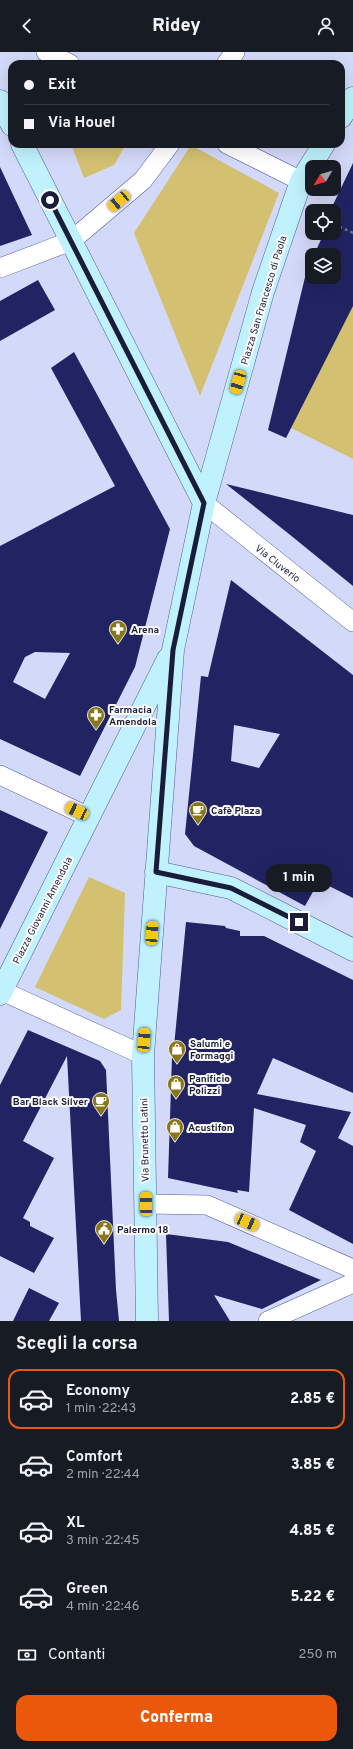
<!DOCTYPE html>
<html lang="it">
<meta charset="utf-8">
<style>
:root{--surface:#171b24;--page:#20242c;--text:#f1f3f6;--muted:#9ea1a6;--line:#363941;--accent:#ea580c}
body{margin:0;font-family:Overpass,sans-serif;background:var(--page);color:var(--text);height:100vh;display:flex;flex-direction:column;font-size:15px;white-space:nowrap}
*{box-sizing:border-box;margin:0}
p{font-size:13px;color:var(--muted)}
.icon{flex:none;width:22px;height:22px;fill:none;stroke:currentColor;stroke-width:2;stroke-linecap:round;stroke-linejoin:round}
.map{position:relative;height:1269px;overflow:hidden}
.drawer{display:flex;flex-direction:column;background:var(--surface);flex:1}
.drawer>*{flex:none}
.banner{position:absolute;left:8px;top:8px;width:337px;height:88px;border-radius:12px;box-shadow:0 4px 16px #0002;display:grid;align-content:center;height:88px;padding:0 16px;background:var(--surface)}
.needle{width:26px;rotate:232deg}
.controls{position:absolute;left:305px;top:108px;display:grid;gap:8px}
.controls a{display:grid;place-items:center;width:36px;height:36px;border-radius:8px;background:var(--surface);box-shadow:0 4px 16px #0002;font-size:20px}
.end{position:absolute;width:18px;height:18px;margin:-9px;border:5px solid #1a1d3a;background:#fff;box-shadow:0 0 0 2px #fff}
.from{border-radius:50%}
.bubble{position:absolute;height:28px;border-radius:12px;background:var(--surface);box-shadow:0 4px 16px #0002;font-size:13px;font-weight:800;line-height:28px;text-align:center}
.car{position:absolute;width:12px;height:24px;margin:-12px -6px;border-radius:5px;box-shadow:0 0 3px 1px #0007;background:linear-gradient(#f5c518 24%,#345 0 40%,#f5c518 0 76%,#345 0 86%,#f5c518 0)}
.banner b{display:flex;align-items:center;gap:14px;height:38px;font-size:15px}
.banner b+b{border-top:1px solid var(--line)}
.banner i{width:10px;height:10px;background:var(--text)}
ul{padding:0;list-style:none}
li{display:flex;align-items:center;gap:12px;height:60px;margin:0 8px 6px;padding:0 8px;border:2px solid transparent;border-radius:12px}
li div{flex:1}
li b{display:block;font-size:15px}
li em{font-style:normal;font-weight:800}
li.selected{border-color:var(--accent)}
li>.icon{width:36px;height:36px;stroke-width:1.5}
h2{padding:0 16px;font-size:18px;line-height:48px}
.pay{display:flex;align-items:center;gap:10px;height:44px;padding:0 16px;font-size:15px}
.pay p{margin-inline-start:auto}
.action{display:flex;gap:8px;margin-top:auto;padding:8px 16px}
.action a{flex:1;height:46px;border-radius:12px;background:var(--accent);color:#fff;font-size:16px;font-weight:800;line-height:46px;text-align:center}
header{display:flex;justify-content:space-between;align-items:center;height:52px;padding:0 16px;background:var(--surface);font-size:18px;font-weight:800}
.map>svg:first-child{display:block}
.green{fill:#d3c071}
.building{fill:#222363;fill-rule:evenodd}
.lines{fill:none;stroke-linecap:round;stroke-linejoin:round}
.street-casing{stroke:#545ca1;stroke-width:20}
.secondary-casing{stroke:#545ca1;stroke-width:23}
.path{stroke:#6e7290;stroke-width:2.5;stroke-dasharray:3 3;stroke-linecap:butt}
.street{stroke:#fff;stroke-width:19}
.secondary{stroke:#bff2fc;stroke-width:22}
.route{stroke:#1a1d3a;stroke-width:5}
.labels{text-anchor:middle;stroke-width:4;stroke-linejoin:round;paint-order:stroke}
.street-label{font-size:10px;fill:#1a1d3a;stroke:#fcfcfc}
.poi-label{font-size:10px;font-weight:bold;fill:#1a1d3a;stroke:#fcfcfc;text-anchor:start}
</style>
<header><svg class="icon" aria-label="back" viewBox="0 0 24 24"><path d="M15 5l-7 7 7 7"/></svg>Ridey<svg class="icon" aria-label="person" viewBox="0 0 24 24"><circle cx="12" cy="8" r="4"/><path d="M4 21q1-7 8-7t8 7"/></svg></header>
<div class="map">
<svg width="353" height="1269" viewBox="0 0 353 1269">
<rect width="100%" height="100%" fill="#d3d9f8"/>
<path class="green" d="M71,92H126L114,113L84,126Z
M191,93L279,141L200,344L134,181Z
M353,252V407L291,376Z
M89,825L125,841L121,958L104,967L35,935Z"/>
<path class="building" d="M353,111V254L286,386L268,378L307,217L312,207V225H334V203H314L324,181H334L335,159L331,157Z
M0,115L32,183L0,194Z
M38,228L55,258L0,289V249Z
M74,300L170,477L135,615L80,724L0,687V494L115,434L51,316ZM35,600L70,601L45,647L13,630L25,605Z
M226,432L353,463V534L289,482Z
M231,528L353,623V846L319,829L305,854L194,794L185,782L201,624L208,625ZM234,673L280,682L259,716L231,709Z
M0,758L48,780L0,877Z
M186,870L225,874L226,876L240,879V884H264L353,928V1041L273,1006L257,1042L351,1060L338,1086L353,1094V1192L289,1158L316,1099L300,1090L306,1073L254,1056L249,1140L237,1138L238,1141L168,1126L172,1005H173Z
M28,978L100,1009L106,1018L116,1238L119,1269H81L67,1004L23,1089L54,1106L23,1166L30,1170V1174L54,1186L34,1221L0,1204V1033Z
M166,1182L228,1190L321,1228L262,1257L214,1243L230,1269H169Z
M29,1236L59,1251L49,1269H13Z"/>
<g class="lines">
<g class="street-casing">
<path id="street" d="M46,0L70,12
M226,12L235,0
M227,92L301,129
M0,216L71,189L143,128L170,92
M204,451L353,570
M0,723L89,765
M0,938L143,1003
M145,1152L207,1153L353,1217
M268,1269L353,1231"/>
</g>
<g class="secondary-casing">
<path id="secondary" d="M0,49L12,73
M341,65L353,46
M22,92L204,451
M156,820L231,836L353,898
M0,942L168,607
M147,1269L143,1003L173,598L204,451L263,240L301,129L324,92"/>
</g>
<path class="path" d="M334,172L353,181"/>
<use href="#street" class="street"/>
<use href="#secondary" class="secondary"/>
</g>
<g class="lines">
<path class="route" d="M50,148L204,451L173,598L156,820L231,836L299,870"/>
</g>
<defs>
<g id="pharmacy-pin" transform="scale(0.9)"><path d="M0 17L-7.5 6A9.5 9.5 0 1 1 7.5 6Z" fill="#8a761a" stroke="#fcfcfc"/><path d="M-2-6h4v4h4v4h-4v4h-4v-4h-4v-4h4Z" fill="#fff"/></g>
<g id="cafe-pin" transform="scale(0.9)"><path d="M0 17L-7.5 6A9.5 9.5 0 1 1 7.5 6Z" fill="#8a761a" stroke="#fcfcfc"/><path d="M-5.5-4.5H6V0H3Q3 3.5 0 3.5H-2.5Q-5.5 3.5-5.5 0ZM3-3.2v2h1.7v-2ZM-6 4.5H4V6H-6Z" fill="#fff"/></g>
<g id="shop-pin" transform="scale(0.9)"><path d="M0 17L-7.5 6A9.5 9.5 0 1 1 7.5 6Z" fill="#8a761a" stroke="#fcfcfc"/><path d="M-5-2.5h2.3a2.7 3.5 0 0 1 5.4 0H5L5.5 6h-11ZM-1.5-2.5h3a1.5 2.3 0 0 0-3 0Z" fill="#fff"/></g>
<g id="civic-pin" transform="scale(0.9)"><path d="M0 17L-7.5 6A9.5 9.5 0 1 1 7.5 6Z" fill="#8a761a" stroke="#fcfcfc"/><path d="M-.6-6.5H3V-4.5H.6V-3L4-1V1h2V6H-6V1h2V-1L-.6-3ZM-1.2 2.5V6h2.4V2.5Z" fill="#fff"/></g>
</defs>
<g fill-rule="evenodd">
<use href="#pharmacy-pin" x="118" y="577"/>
<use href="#pharmacy-pin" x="96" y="663"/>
<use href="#cafe-pin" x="198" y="758"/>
<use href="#shop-pin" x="177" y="997"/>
<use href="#shop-pin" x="176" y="1032"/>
<use href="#cafe-pin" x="101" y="1049"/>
<use href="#shop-pin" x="175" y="1075"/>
<use href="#civic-pin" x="104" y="1177"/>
</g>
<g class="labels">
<g class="street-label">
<text transform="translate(263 248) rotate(-73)" y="4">Piazza San Francesco di Paola</text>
<text transform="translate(278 511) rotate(38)" y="4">Via Cluverio</text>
<text transform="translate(42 858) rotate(-63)" y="4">Piazza Giovanni Amendola</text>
<text transform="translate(144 1088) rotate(-91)" y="4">Via Brunetto Latini</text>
</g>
<g class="poi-label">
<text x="131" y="581">Arena</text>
<text x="109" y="661">Farmacia<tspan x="109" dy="12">Amendola</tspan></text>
<text x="211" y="762">Cafè Plaza</text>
<text x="190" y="995">Salumi e<tspan x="190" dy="12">Formaggi</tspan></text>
<text x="189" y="1030">Panificio<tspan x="189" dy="12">Polizzi</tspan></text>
<text x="88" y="1053" text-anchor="end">Bar Black Silver</text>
<text x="188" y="1079">Acustifon</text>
<text x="117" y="1181">Palermo 18</text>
</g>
</g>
</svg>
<div class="controls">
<a><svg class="needle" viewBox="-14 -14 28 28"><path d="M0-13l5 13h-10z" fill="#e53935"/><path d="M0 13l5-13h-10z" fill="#9ea1a6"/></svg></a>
<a><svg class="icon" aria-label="locate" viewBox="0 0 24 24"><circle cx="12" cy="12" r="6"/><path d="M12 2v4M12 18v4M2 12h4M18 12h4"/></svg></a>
<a><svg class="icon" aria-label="layers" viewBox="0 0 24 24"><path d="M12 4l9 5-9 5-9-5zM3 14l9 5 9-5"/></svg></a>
</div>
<i class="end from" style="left:50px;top:148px"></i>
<i class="end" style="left:299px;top:870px"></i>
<div class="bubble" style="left:266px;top:812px;width:66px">1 min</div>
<i class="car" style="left:119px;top:149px;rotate:230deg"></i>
<i class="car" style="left:238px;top:330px;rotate:196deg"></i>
<i class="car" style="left:77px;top:759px;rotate:295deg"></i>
<i class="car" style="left:152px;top:881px;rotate:4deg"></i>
<i class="car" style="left:144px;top:988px;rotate:4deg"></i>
<i class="car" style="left:146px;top:1152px;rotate:359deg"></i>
<i class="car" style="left:247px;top:1170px;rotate:114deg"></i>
<div class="banner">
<b><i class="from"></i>Exit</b>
<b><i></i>Via Houel</b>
</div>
</div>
<section class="drawer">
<h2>Scegli la corsa</h2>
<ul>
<li class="selected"><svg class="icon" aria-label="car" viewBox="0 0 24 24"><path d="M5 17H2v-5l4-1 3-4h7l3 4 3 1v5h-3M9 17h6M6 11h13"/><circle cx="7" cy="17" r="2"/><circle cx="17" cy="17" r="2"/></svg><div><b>Economy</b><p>1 min · 22:43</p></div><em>2.85 €</em></li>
<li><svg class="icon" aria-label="car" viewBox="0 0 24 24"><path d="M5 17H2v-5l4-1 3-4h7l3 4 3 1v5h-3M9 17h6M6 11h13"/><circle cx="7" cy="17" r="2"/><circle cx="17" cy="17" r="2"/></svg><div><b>Comfort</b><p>2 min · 22:44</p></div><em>3.85 €</em></li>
<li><svg class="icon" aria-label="car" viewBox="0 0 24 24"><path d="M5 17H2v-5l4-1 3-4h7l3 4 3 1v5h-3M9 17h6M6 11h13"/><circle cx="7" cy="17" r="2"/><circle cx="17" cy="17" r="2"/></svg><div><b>XL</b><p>3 min · 22:45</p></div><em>4.85 €</em></li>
<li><svg class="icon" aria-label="car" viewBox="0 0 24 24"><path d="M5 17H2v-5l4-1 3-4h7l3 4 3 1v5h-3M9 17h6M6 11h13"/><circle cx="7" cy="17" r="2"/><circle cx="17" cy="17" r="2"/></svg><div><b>Green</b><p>4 min · 22:46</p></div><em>5.22 €</em></li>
</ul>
<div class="pay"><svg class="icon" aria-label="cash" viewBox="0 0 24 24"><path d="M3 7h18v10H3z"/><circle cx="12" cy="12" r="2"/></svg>Contanti<p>250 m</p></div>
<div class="action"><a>Conferma</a></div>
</section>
